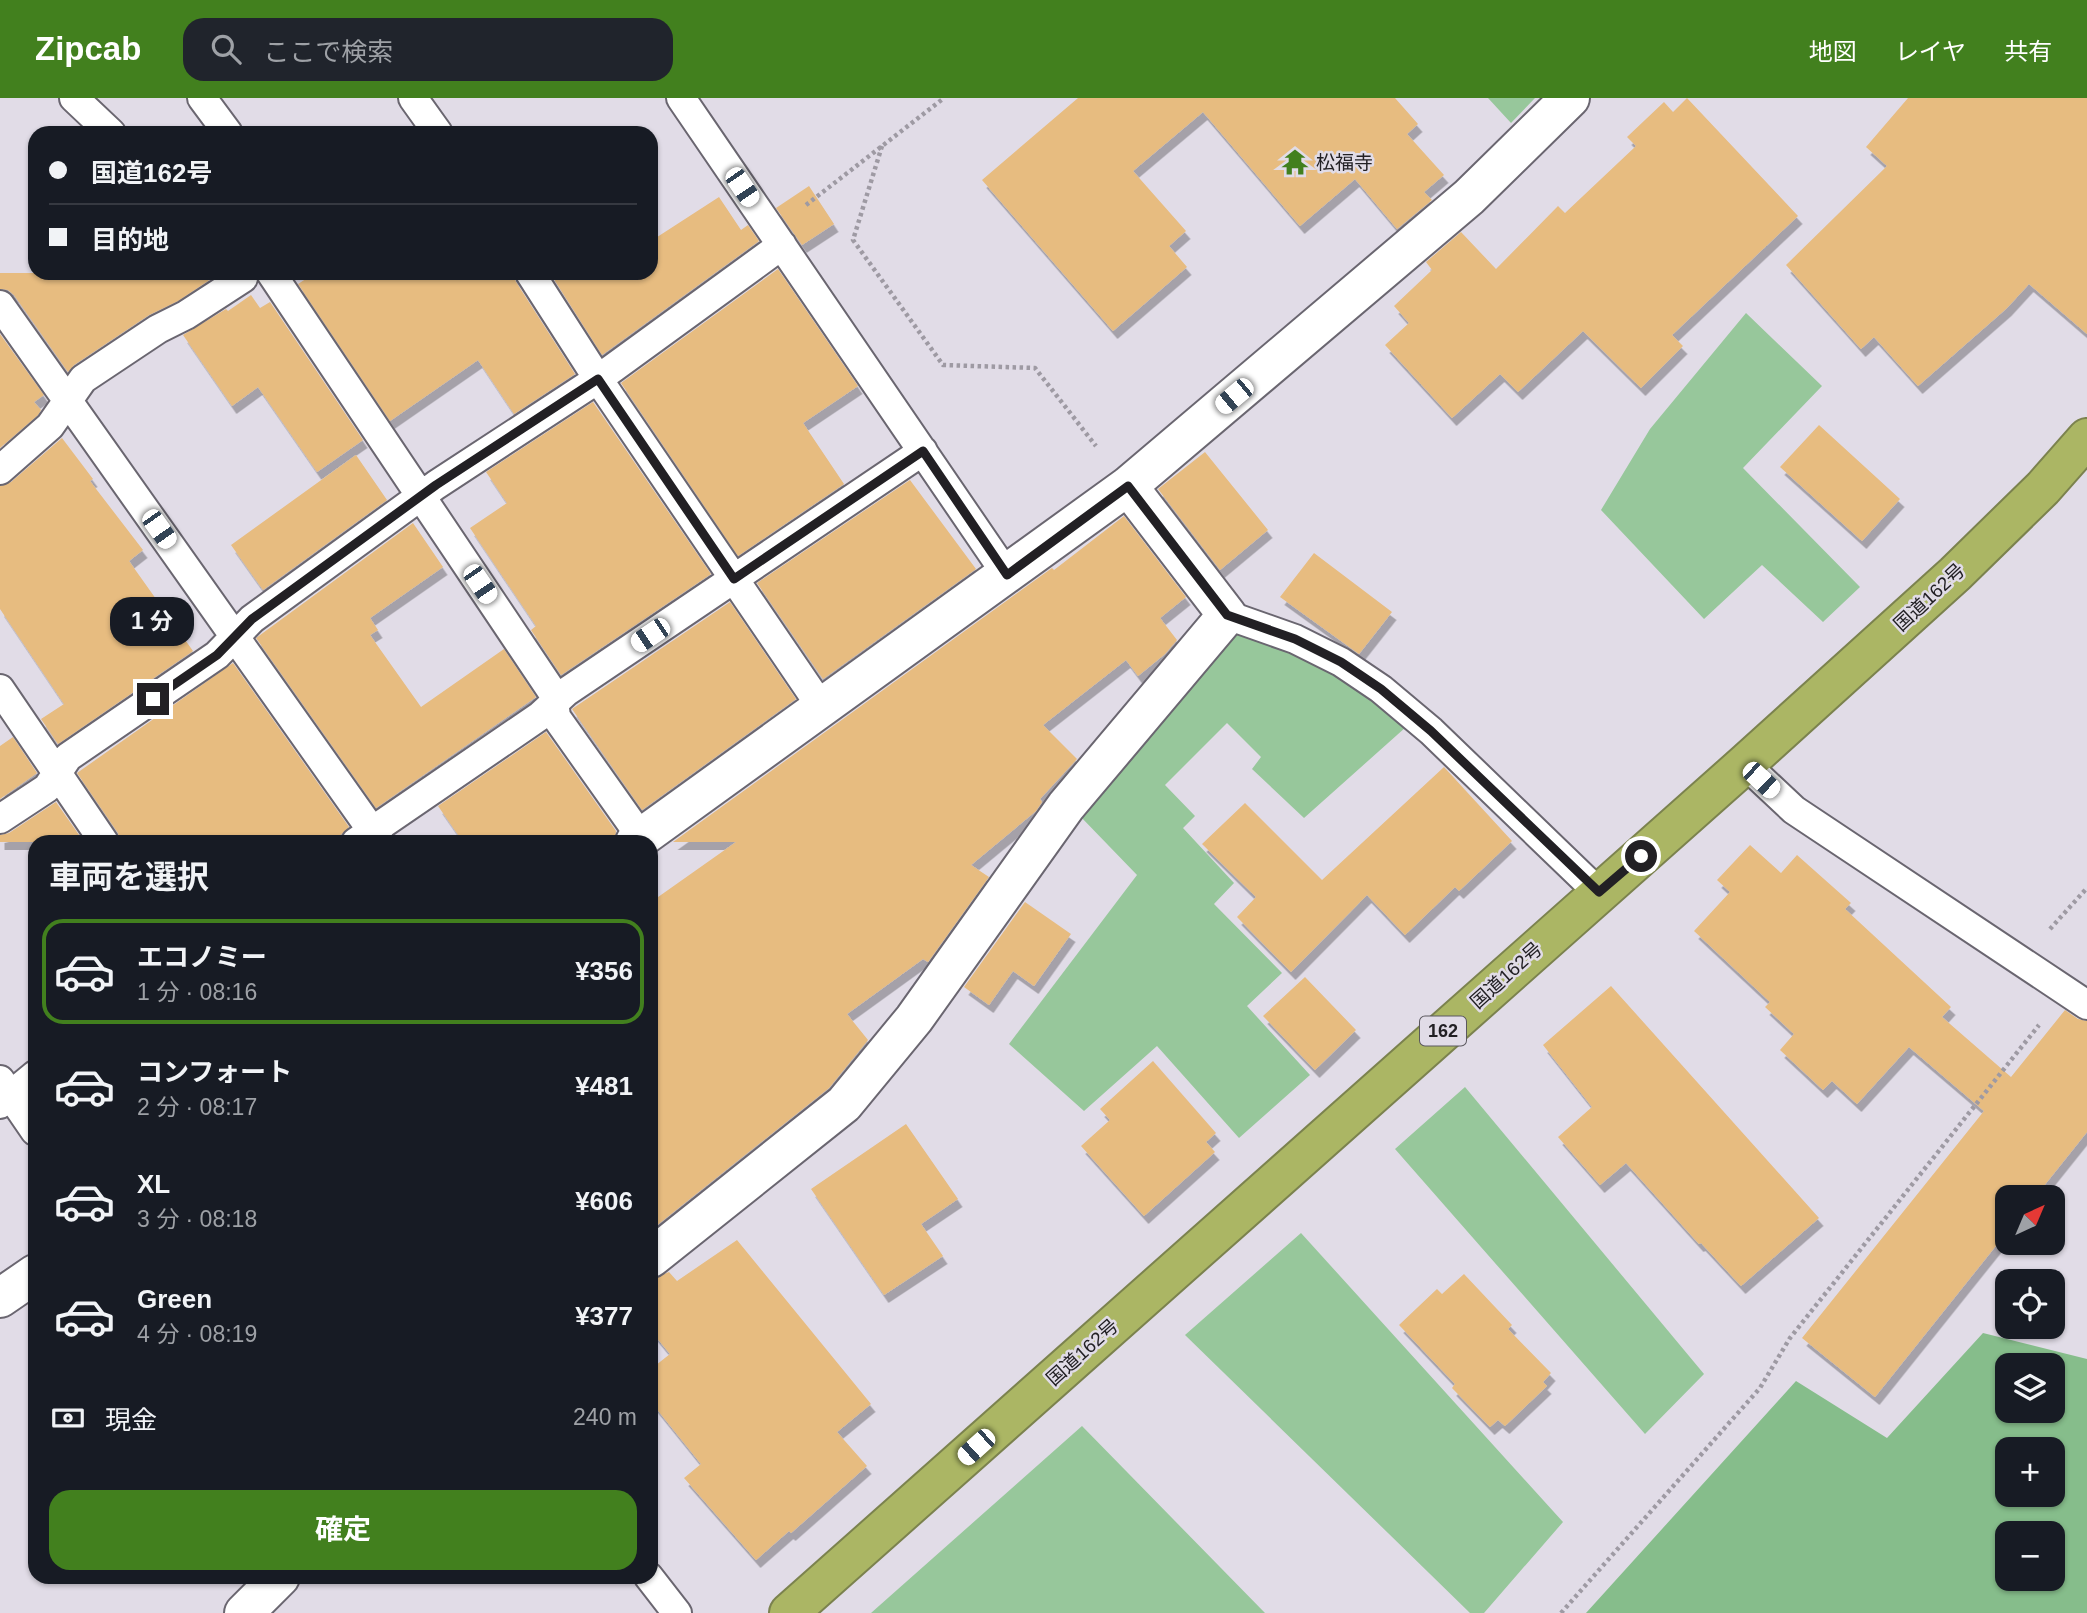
<!DOCTYPE html>
<html lang="ja">
<meta charset="utf-8">
<style>
:root{--surface:#171b24;--page:#20242c;--text:#f1f3f6;--muted:#9ea1a6;--line:#363941;--accent:#42801e}
body{margin:0;font-family:Arial,"Noto Sans JP",sans-serif;background:var(--page);color:var(--text);height:100vh;display:flex;flex-direction:column;font-size:26px;white-space:nowrap}
*{box-sizing:border-box;margin:0}
p{font-size:23px;color:var(--muted)}
.icon{flex:none;width:38px;height:38px;fill:none;stroke:currentColor;stroke-width:2;stroke-linecap:round;stroke-linejoin:round}
.map{position:relative;flex:1;overflow:hidden}
.details{position:absolute;left:28px;top:737px;width:630px;height:749px;display:flex;flex-direction:column;background:var(--surface);border-radius:21px;box-shadow:0 2px 5px #0004}
.details>*{flex:none}
.guide{position:absolute;left:28px;top:28px;width:630px;height:154px;border-radius:21px;box-shadow:0 2px 5px #0004;display:grid;align-content:center;height:154px;padding:0 21px;background:var(--surface)}
.needle{width:46px;rotate:44deg}
.fabs{position:absolute;left:1995px;top:1087px;display:grid;gap:14px}
.fabs a{display:grid;place-items:center;width:70px;height:70px;border-radius:14px;background:var(--surface);box-shadow:0 2px 5px #0004;font-size:35px}
.end{position:absolute;width:32px;height:32px;margin:-16px;border:9px solid #222024;background:#fff;box-shadow:0 0 0 4px #fff}
.from{border-radius:50%}
.bubble{position:absolute;height:49px;border-radius:21px;background:var(--surface);box-shadow:0 2px 5px #0004;font-size:23px;font-weight:700;line-height:49px;text-align:center}
.car{position:absolute;width:21px;height:42px;margin:-21px -10px;border-radius:9px;box-shadow:0 0 5px 2px #0007;background:linear-gradient(#fff 24%,#345 0 40%,#fff 0 76%,#345 0 86%,#fff 0)}
.guide b{display:flex;align-items:center;gap:24px;height:66px;font-size:26px}
.guide b+b{border-top:2px solid var(--line)}
.guide i{width:18px;height:18px;background:var(--text)}
ul{padding:0;list-style:none}
li{display:flex;align-items:center;gap:21px;height:105px;margin:0 14px 10px;padding:0 7px;border:4px solid transparent;border-radius:21px}
li div{flex:1}
li b{display:block;font-size:26px}
li em{font-style:normal;font-weight:700}
li.active{border-color:var(--accent)}
li>.icon{width:63px;height:63px;stroke-width:1.5}
h2{padding:0 21px;font-size:32px;line-height:84px}
.pay{display:flex;align-items:center;gap:18px;height:77px;padding:0 21px;font-size:26px}
.pay p{margin-inline-start:auto}
.primary-button{display:flex;gap:14px;margin-top:auto;padding:14px 21px}
.primary-button a{flex:1;height:80px;border-radius:21px;background:var(--accent);color:#fff;font-size:28px;font-weight:700;line-height:80px;text-align:center}
header{display:flex;align-items:center;gap:42px;box-sizing:border-box;height:98px;padding:0 35px;background:var(--accent);color:#fff}
header strong{font-size:33px}
nav{display:flex;gap:38px;margin-inline-start:auto;font-size:24px}
.search{width:490px;height:63px;background:var(--page);display:flex;align-items:center;gap:18px;box-sizing:border-box;padding:0 24px;border-radius:21px;color:var(--muted);font-size:26px}
.map>svg:first-child{display:block}
.green{fill:#97c79b}
.forest{fill:#86bd8b;fill-rule:evenodd}
.building{fill:#e7bc80;filter:url(#shadow)}
.lines{fill:none;stroke-linecap:round;stroke-linejoin:round}
.lane-casing{stroke:#6a6670;stroke-width:32}
.street-casing{stroke:#6a6670;stroke-width:42}
.highway-casing{stroke:#7b824e;stroke-width:42}
.path{stroke:#9e9aa3;stroke-width:4.5;stroke-dasharray:3.5 3.5;stroke-linecap:butt}
.lane{stroke:#fff;stroke-width:28}
.street{stroke:#fff;stroke-width:38}
.highway{stroke:#abb664;stroke-width:38}
.route{stroke:#222024;stroke-width:9}
.labels{text-anchor:middle;stroke-width:5;stroke-linejoin:round;paint-order:stroke}
.shield{fill:#e1dce7;stroke:#5b585e;stroke-width:2}
.shield-label{font-size:18px;font-weight:bold;fill:#222024}
.poi-label{font-size:19px;fill:#222024;stroke:#e1dce7;text-anchor:start}
.street-label{font-size:19px;fill:#222024;stroke:#e1dce7}
</style>
<header>
<strong>Zipcab</strong>
<div class="search"><svg class="icon" aria-label="search" viewBox="0 0 24 24"><circle cx="10" cy="10" r="6"/><path d="M15 15l6 6"/></svg>ここで検索</div>
<nav><a>地図</a><a>レイヤ</a><a>共有</a></nav>
</header>
<div class="map">
<svg width="2087" height="1515" viewBox="0 0 2087 1515">
<defs>
<filter id="shadow"><feDropShadow dx="4.5" dy="8" stdDeviation="0" flood-color="#0004"/></filter>
</defs>
<rect width="100%" height="100%" fill="#e1dce7"/>
<path class="green" d="M1488,0H1535L1511,25Z
M1746,215L1822,288L1743,370L1860,489L1823,524L1762,467L1704,521L1601,412L1650,331Z
M1235,531L1290,551L1340,576L1406,629L1304,720L1252,671L1261,659L1227,625L1165,687L1195,718L1183,730L1234,785L1214,806L1282,875L1247,908L1310,977L1239,1040L1157,948L1084,1013L1009,946L1137,777L1079,717Z
M1465,989L1704,1276L1645,1336L1395,1051Z
M1301,1135L1563,1424L1484,1515H1470L1185,1237Z
M1082,1328L1265,1515H871Z"/>
<path class="forest" d="M1983,1235L2087,1261V1515H1586L1796,1283L1887,1340ZM2007,1267H2053V1312H2007ZM2007,1351H2053V1396H2007ZM2007,1435H2053V1480H2007Z"/>
<path class="building" d="M1078,0H1395L1418,26L1407,36L1444,77L1424,94L1432,102L1397,131L1355,81L1300,128L1203,14L1133,73L1186,133L1169,148L1187,169L1113,233L982,82Z
M1687,0L1798,118L1672,237L1683,248L1641,290L1583,233L1518,294L1500,276L1452,320L1385,247L1409,225L1394,208L1432,172L1426,164L1461,134L1496,171L1558,108L1565,115L1636,48L1627,39L1664,4L1673,14Z
M1908,0H2087V236L2029,186L2007,210L1918,288L1874,239L1861,251L1786,167L1887,68L1866,49Z
M809,88L834,126L802,147L776,110Z
M719,99L741,132L748,127L759,143L602,257L550,175H651V143Z
M778,171L858,288L803,325L844,386L738,458L621,285Z
M0,175H220L178,203L149,217L74,267L68,274L14,197L8,192L0,191Z
M315,175H513L516,184L575,276L514,316L478,262L390,323L298,186Z
M251,197L260,210L270,204L363,342L317,374L258,289L232,308L183,237L226,211L228,213Z
M0,236L44,297L34,304L41,312L38,317L0,350Z
M593,304L711,476L561,577L531,532L536,528L470,430L507,405L486,374Z
M1819,327L1900,401L1862,443L1780,369Z
M62,340L93,381L90,383L143,452L129,463L193,553L58,646L41,621L64,606L0,511V388L11,384Z
M1205,354L1268,432L1220,472L1158,391Z
M356,357L387,402L263,492L231,447Z
M910,382L976,471L823,581L757,485Z
M1124,418L1186,499L1160,520L1177,542L1165,556L1138,578L1126,562L1043,627L1077,661L1040,701L1042,704L1036,713L971,767L989,779L928,864L923,861L847,916L868,942L829,990L651,1132V804L736,744H673L1052,470L1054,472Z
M413,425L443,469L370,520L378,532L370,537L421,609L504,551L536,599L376,710L256,540Z
M1314,455L1392,514L1359,556L1280,499Z
M730,504L796,601L642,712L572,611Z
M233,565L349,729L333,744H120L118,735L77,675Z
M546,634L616,733L614,744H463L438,708Z
M13,639L37,675L0,701V648Z
M1444,669L1512,743L1459,793L1455,789L1405,837L1367,797L1291,874L1237,819L1256,799L1202,746L1245,705L1322,782Z
M56,704L84,744H0V737L9,735Z
M1750,747L1781,775L1797,757L1851,805L1845,811L1951,909L1942,919L2011,979L2065,912L2078,921L2087,923V1034L2035,1099H2007V1134L1875,1299L1802,1240L1984,1013L1909,949L1857,1006L1832,983L1823,992L1780,952L1794,936L1765,909L1770,904L1694,833L1730,794L1717,782Z
M1025,804L1071,836L1034,888L1013,873L989,907L964,889Z
M1305,879L1356,932L1315,972L1263,918Z
M1611,888L1819,1120L1741,1188L1701,1145L1699,1146L1626,1065L1600,1087L1558,1039L1592,1009L1543,947Z
M1153,963L1216,1035L1206,1044L1215,1054L1144,1118L1081,1048L1110,1022L1100,1011Z
M906,1026L958,1101L921,1126L943,1158L884,1197L811,1091Z
M737,1142L871,1306L837,1334L867,1368L791,1435L789,1433L756,1462L684,1380L701,1366L651,1304V1271L670,1256L651,1233V1181L669,1174L677,1183Z
M1464,1176L1512,1227L1508,1231L1551,1275L1543,1284L1547,1288L1505,1328L1498,1322L1490,1329L1452,1290L1455,1286L1399,1227L1437,1191L1442,1196Z"/>
<g class="lines">
<g class="lane-casing">
<path id="lane" d="M74,0L111,35
M202,0L228,35
M413,0L438,35
M681,0L1007,477
M271,175L553,595L556,619L641,739
M530,175L598,281L822,610
M0,207L380,744
M0,372L50,328L83,281L158,231L186,217L243,180
M1227,517L1295,541L1341,564L1381,591L1431,633L1599,795
M0,591L104,744
M1745,666L1794,712L2087,907
M0,721L47,690L68,659L217,557L252,521L436,387L598,281L782,147
M356,744L540,618L566,594L923,353
M0,982L35,1033
M0,1006L35,977
M649,1479L677,1515"/>
</g>
<g class="street-casing">
<path id="street" d="M635,744L1128,388L1469,99L1570,0
M651,1160L844,1006L914,921L1066,708L1227,517L1128,388
M0,1200L35,1176
M244,1515L280,1479"/>
</g>
<g class="highway-casing">
<path id="highway" d="M789,1515L1745,666L1955,476L2043,390L2087,340"/>
</g>
<path class="path" d="M882,48L853,142L943,267L1035,270L1096,348
M806,107L944,0
M2050,831L2087,790
M1561,1515L1760,1290L1790,1240L2039,927"/>
<use href="#lane" class="lane"/>
<use href="#street" class="street"/>
<use href="#highway" class="highway"/>
</g>
<g class="lines">
<path class="route" d="M153,601L217,557L252,521L436,387L598,281L734,481L923,353L1007,477L1128,388L1227,517L1295,541L1341,564L1381,591L1431,633L1599,794L1641,758"/>
</g>
<defs>
<g id="temple-bare" transform="scale(2.1)"><path d="M0-6L5-2H3V0L6.5 2.5H4V6H1.5V3h-3V6H-4V2.5H-6.5L-3 0V-2H-5Z" fill="#42801e" stroke="#e1dce7" stroke-width="2.5" paint-order="stroke"/></g>
</defs>
<g fill-rule="evenodd">
<use href="#temple-bare" x="1295" y="64"/>
</g>
<g class="labels">
<rect class="shield" x="1420" y="918.5" width="46" height="29" rx="5"/>
<g class="shield-label">
<text x="1443" y="939">162</text>
</g>
<g class="poi-label">
<text x="1316" y="71">松福寺</text>
</g>
<g class="street-label">
<text transform="translate(1929 499) rotate(-43)" y="7">国道162号</text>
<text transform="translate(1506 877) rotate(-42)" y="7">国道162号</text>
<text transform="translate(1082 1254) rotate(-42)" y="7">国道162号</text>
</g>
</g>
</svg>
<div class="fabs">
<a><svg class="needle" viewBox="-14 -14 28 28"><path d="M0-13l5 13h-10z" fill="#e53935"/><path d="M0 13l5-13h-10z" fill="#9ea1a6"/></svg></a>
<a><svg class="icon" aria-label="locate" viewBox="0 0 24 24"><circle cx="12" cy="12" r="6"/><path d="M12 2v4M12 18v4M2 12h4M18 12h4"/></svg></a>
<a><svg class="icon" aria-label="layers" viewBox="0 0 24 24"><path d="M12 4l9 5-9 5-9-5zM3 14l9 5 9-5"/></svg></a>
<a>+</a>
<a>−</a>
</div>
<i class="end from" style="left:1641px;top:758px"></i>
<i class="end" style="left:153px;top:601px"></i>
<div class="bubble" style="left:110px;top:499px;width:84px">1 分</div>
<i class="car" style="left:742px;top:89px;rotate:146deg"></i>
<i class="car" style="left:1234px;top:298px;rotate:230deg"></i>
<i class="car" style="left:159px;top:431px;rotate:145deg"></i>
<i class="car" style="left:480px;top:486px;rotate:146deg"></i>
<i class="car" style="left:650px;top:537px;rotate:236deg"></i>
<i class="car" style="left:1761px;top:682px;rotate:133deg"></i>
<i class="car" style="left:976px;top:1349px;rotate:228deg"></i>
<div class="guide">
<b><i class="from"></i>国道162号</b>
<b><i></i>目的地</b>
</div>
<section class="details">
<h2>車両を選択</h2>
<ul>
<li class="active"><svg class="icon" aria-label="car" viewBox="0 0 24 24"><path d="M5 17H2v-5l4-1 3-4h7l3 4 3 1v5h-3M9 17h6M6 11h13"/><circle cx="7" cy="17" r="2"/><circle cx="17" cy="17" r="2"/></svg><div><b>エコノミー</b><p>1 分 · 08:16</p></div><em>¥356</em></li>
<li><svg class="icon" aria-label="car" viewBox="0 0 24 24"><path d="M5 17H2v-5l4-1 3-4h7l3 4 3 1v5h-3M9 17h6M6 11h13"/><circle cx="7" cy="17" r="2"/><circle cx="17" cy="17" r="2"/></svg><div><b>コンフォート</b><p>2 分 · 08:17</p></div><em>¥481</em></li>
<li><svg class="icon" aria-label="car" viewBox="0 0 24 24"><path d="M5 17H2v-5l4-1 3-4h7l3 4 3 1v5h-3M9 17h6M6 11h13"/><circle cx="7" cy="17" r="2"/><circle cx="17" cy="17" r="2"/></svg><div><b>XL</b><p>3 分 · 08:18</p></div><em>¥606</em></li>
<li><svg class="icon" aria-label="car" viewBox="0 0 24 24"><path d="M5 17H2v-5l4-1 3-4h7l3 4 3 1v5h-3M9 17h6M6 11h13"/><circle cx="7" cy="17" r="2"/><circle cx="17" cy="17" r="2"/></svg><div><b>Green</b><p>4 分 · 08:19</p></div><em>¥377</em></li>
</ul>
<div class="pay"><svg class="icon" aria-label="cash" viewBox="0 0 24 24"><path d="M3 7h18v10H3z"/><circle cx="12" cy="12" r="2"/></svg>現金<p>240 m</p></div>
<div class="primary-button"><a>確定</a></div>
</section>
</div>
